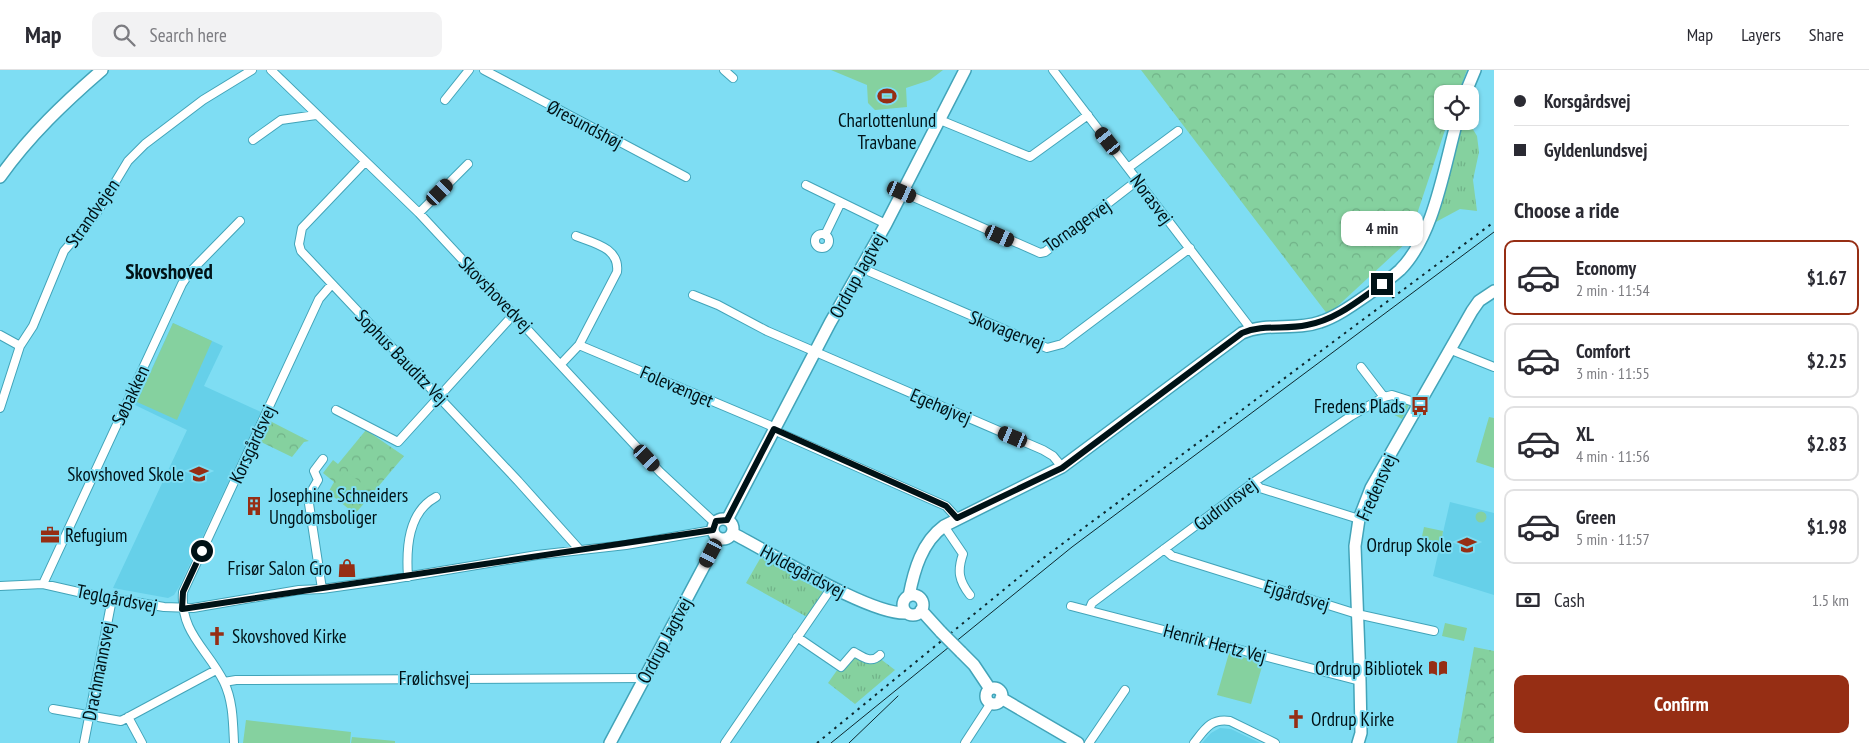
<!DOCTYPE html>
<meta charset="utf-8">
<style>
:root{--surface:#fff;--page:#f2f2f3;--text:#2b2b33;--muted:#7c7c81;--line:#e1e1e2;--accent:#962e14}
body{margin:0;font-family:"PT Sans Narrow",sans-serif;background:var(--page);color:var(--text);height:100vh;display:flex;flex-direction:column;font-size:19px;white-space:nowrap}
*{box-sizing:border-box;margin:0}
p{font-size:16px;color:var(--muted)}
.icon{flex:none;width:28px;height:28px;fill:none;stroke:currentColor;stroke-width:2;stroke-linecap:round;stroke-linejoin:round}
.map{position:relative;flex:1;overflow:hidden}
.panel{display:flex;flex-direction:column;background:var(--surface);width:375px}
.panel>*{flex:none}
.top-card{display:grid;align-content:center;height:110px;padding:0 20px;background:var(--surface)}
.fabs{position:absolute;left:1434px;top:15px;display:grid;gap:10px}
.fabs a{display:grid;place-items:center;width:45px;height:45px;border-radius:10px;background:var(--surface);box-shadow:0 1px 4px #0004;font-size:25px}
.end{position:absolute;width:22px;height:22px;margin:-11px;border:6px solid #001216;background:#fff;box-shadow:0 0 0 2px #fff}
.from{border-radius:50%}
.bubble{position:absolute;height:35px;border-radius:10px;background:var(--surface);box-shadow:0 1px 4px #0004;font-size:16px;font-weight:800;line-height:35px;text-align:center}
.car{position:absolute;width:15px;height:30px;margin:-15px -8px;border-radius:6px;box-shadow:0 0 4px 1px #0007;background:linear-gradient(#222 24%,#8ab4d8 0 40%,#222 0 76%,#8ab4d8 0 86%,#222 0)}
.top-card b{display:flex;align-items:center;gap:18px;height:48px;font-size:19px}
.top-card b+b{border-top:1px solid var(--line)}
.top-card i{width:12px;height:12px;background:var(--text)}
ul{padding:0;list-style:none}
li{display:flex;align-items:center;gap:15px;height:75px;margin:0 10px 8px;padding:0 10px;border:2px solid var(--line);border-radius:10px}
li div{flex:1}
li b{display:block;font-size:19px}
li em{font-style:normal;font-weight:800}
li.on{border-color:var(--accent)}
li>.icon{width:45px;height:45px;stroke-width:1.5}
h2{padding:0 20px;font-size:22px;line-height:60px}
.pay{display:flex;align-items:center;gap:12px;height:55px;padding:0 20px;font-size:19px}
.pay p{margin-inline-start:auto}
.cta{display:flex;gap:10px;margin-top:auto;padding:10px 20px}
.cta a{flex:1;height:58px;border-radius:10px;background:var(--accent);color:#fff;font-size:20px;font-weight:800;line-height:58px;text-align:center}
header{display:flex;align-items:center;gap:30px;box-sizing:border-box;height:70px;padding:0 25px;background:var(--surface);border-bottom:1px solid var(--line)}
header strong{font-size:24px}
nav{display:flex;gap:28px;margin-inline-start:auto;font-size:18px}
.search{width:350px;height:45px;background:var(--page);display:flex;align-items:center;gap:12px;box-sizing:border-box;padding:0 18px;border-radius:10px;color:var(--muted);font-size:19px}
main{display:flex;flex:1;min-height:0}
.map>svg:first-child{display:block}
.built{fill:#66d0e9}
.grass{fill:url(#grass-tufts)}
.park{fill:url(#park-crowns)}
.garden{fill:#85d19f}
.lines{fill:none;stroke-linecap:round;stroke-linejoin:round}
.street-casing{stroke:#42a4b9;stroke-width:10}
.secondary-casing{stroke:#42a4b9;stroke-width:14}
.street{stroke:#fff;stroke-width:8}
.secondary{stroke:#fff;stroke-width:11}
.tram{stroke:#0e282e;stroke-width:1}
.rail{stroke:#0e282e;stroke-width:2;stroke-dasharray:2.5 5;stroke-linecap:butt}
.secondary-bridge-casing{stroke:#42a4b9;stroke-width:14;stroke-linecap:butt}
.secondary-bridge{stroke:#fff;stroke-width:11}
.route{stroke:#001216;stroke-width:6}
.labels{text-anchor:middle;stroke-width:4;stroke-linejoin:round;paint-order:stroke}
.poi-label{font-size:19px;fill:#001216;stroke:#7eddf3;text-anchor:end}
.street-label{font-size:19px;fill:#001216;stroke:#7eddf3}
.quarter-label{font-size:21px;font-weight:bold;fill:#001216;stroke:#7eddf3}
</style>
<header>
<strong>Map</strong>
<div class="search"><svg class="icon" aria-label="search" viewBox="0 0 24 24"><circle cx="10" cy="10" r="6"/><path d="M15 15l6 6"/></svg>Search here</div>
<nav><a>Map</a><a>Layers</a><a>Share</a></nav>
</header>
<main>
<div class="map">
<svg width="1494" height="673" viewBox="0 0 1494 673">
<defs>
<pattern id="grass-tufts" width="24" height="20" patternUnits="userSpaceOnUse" patternTransform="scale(1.25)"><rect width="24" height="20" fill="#85d19f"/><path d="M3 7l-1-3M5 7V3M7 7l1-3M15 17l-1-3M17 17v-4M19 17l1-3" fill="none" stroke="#71b288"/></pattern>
<pattern id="park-crowns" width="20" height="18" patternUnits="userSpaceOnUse" patternTransform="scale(1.25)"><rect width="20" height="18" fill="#85d19f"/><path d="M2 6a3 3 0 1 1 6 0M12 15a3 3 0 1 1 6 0" fill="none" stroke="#71b288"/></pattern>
</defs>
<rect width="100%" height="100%" fill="#7eddf3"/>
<path class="built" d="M173,253L223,276L204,316L261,342L179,517L174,525L168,528L113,518L187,360L135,335Z
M1450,432L1494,443V525L1433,506Z
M1220,658L1231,659L1260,673H1202L1211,663Z"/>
<path class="grass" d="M1462,51H1468L1477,66L1479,82L1473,110L1477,141L1460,139L1434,153Z
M761,487L823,522L807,547L746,513Z
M852,579L870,589L874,584L895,600L855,634L828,613Z"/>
<path class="park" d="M1141,0H1467L1458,24H1442V51H1448L1408,171L1328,245Z
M1398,330L1409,335L1402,349L1378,336Z
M270,351L309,371L304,372L292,387L261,372Z
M366,360L404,386L355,444L334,427L329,421L334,412L323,403L333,390L338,394Z
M1474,577L1494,581V673H1457Z"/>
<path class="garden" d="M831,0H943L930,10L906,18L907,37L875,40L868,33L867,15Z
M173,253L212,271L177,350L137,332Z
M1489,347L1494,348V398L1476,392Z
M346,401L365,416L355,428L336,412Z
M1475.5 447a5.5 5.5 0 1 1 11 0a5.5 5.5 0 1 1-11 0Z
M1424,457L1443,461L1441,475L1421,471Z
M1445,553L1467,558L1464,571L1442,566Z
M1229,583L1263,593L1251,634L1217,625Z
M246,650L351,662L350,673H243Z
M352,667L395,671V673H351Z"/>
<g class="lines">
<g class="street-casing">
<path id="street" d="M271,0L419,143L660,402L715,453
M484,0L686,107
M724,0L733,8
M1053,0L1251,259
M445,30L469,0
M940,50L1030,87L1088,45
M253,70L281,50L316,45
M365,92L302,158L299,174L301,181L518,411L579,479
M1128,98L1178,61
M806,115L886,154
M902,122L1040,183L1045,182L1138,110
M419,143L468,94
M815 171a7 7 0 1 1 14 0a7 7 0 1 1-14 0Z
M825,165L841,132
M861,198L1047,278L1062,274L1190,178
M693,225L718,235L767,261L1043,380L1053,386L1062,397
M0,265L20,276
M579,275L769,355L780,363L946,436L957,448
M1449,279L1494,297
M561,294L579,275L617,202C620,178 594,173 576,166
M1361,297L1384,327
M0,338L20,276L33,256L64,181L96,144L128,91L145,74L203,30L252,0
M336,340L398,372L514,244
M1254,412L1260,418L1359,449
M944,456L963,484C957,501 959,511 970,525
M1164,479L1172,486L1357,544L1434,561
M408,507C406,478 408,442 436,427
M43,514L182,214L190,202L240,151
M0,516L43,514L87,524L164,537L193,538L299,520L322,519L393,509L537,485L626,475L713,460
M322,519L308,427L318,410L314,401L323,389
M1071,536L1360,611
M1089,540L1092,533L1254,412L1351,346L1384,327L1392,325L1417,333
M797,567L841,597L854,582C863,587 871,594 880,585
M224,612L236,610L644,608
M53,639L121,651L216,600
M128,647L142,673
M84,673L112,529
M234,673C233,652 233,631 224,612C207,578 180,563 183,522L319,229L332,214
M725,673L832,517
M965,673L991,633
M1089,673L1125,620
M1194,673C1205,659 1211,648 1230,651L1275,673"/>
</g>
<g class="secondary-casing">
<path id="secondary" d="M1465,24L1475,0
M0,107C29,66 65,32 102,0
M713 459a10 10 0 1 1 20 0a10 10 0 1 1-20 0Z
M727,450L830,253L886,154L965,0
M732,463C770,482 871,546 907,543
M903 535a10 10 0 1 1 20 0a10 10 0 1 1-20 0Z
M909,526C914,500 922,472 944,456L1062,397L1242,263C1267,252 1295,261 1320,252C1338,246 1354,234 1370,223C1380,216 1391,208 1400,200C1434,166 1444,97 1457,51
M921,540L941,562
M961,582L974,595L990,619
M986 626a8 8 0 1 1 16 0a8 8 0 1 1-16 0Z
M1001,628L1078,673
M610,673L719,468
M1358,673L1361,663L1360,611L1355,476L1359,449L1371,418L1472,241L1479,231L1494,221"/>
</g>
<use href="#street" class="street"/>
<use href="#secondary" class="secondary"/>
<path class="tram" d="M831,673L1072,477L1494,162
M849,673L898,626"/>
<path class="rail" d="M817,673L1034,495L1494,152"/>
<g class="secondary-bridge-casing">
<path id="secondary-bridge" d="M941,562L961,582"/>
</g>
<use href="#secondary-bridge" class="secondary-bridge"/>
</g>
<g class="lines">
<path class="route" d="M202,481L183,522L182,539L713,460L716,451L727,450L774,359L946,436L957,448L1062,398L1242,263C1263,254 1285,260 1307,255C1336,250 1359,230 1382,214"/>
</g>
<defs>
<g id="stadium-bare" transform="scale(1.5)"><path d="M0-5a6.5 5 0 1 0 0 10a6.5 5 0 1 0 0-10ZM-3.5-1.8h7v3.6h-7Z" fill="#962e14" stroke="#7eddf3" stroke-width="2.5" paint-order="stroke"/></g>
<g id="bus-bare" transform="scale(1.5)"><path d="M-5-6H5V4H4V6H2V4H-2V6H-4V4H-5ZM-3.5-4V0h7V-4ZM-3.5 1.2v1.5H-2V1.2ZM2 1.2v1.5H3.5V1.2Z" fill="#962e14" stroke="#7eddf3" stroke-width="2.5" paint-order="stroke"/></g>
<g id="school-bare" transform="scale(1.5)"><path d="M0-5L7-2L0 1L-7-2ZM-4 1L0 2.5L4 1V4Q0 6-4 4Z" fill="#962e14" stroke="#7eddf3" stroke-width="2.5" paint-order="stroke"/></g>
<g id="building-bare" transform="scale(1.5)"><path d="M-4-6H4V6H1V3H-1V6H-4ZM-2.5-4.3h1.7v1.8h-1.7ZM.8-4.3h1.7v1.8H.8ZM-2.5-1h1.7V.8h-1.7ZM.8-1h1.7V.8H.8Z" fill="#962e14" stroke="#7eddf3" stroke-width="2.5" paint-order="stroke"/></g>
<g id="office-bare" transform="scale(1.5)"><path d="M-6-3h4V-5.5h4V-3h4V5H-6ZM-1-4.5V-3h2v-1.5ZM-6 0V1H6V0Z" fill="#962e14" stroke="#7eddf3" stroke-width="2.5" paint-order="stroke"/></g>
<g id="shop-bare" transform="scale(1.5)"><path d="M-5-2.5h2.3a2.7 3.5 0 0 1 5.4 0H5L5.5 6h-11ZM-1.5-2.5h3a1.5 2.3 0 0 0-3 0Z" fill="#962e14" stroke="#7eddf3" stroke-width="2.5" paint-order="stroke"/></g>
<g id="church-bare" transform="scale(1.5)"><path d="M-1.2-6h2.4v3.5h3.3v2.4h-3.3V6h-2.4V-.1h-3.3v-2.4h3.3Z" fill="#962e14" stroke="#7eddf3" stroke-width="2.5" paint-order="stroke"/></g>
<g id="library-bare" transform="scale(1.5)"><path d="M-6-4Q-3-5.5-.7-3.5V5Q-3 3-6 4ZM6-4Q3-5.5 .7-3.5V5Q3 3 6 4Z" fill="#962e14" stroke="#7eddf3" stroke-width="2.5" paint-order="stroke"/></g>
</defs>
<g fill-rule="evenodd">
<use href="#stadium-bare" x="887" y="26"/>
<use href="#bus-bare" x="1420" y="336"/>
<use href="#school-bare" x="199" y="404"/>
<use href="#building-bare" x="254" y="436"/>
<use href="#office-bare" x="50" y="465"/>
<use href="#school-bare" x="1467" y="475"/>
<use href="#shop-bare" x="347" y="498"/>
<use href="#church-bare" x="217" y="566"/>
<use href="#library-bare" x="1438" y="598"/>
<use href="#church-bare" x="1296" y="649"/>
</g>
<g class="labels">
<g class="poi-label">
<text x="887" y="57" text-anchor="middle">Charlottenlund<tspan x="887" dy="22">Travbane</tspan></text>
<text x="1405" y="343">Fredens Plads</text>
<text x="184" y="411">Skovshoved Skole</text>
<text x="269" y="432" text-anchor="start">Josephine Schneiders<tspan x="269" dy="22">Ungdomsboliger</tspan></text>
<text x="65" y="472" text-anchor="start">Refugium</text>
<text x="1452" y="482">Ordrup Skole</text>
<text x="332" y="505">Frisør Salon Gro</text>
<text x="232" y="573" text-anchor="start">Skovshoved Kirke</text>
<text x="1423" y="605">Ordrup Bibliotek</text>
<text x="1311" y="656" text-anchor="start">Ordrup Kirke</text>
</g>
<g class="street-label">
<text transform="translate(585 54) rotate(28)" y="7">Øresundshøj</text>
<text transform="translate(1152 129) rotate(53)" y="7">Norasvej</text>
<text transform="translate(92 143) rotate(-55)" y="7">Strandvejen</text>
<text transform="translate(1077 155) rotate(-35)" y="7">Tornagervej</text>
<text transform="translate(857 205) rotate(-61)" y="7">Ordrup Jagtvej</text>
<text transform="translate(496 224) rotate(46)" y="7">Skovshovedvej</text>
<text transform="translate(1007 260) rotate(21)" y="7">Skovagervej</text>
<text transform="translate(402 287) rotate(46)" y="7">Sophus Bauditz Vej</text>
<text transform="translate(677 316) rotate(23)" y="7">Folevænget</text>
<text transform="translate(130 325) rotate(-65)" y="7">Søbakken</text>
<text transform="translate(941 336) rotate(23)" y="7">Egehøjvej</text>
<text transform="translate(252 374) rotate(-65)" y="7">Korsgårdsvej</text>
<text transform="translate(1376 417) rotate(-66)" y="7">Fredensvej</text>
<text transform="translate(1225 434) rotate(-37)" y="7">Gudrunsvej</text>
<text transform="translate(803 501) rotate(28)" y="7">Hyldegårdsvej</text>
<text transform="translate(1297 525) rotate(17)" y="7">Ejgårdsvej</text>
<text transform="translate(117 528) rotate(11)" y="7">Teglgårdsvej</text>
<text transform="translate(664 570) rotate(-62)" y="7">Ordrup Jagtvej</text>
<text transform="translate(1215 573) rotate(15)" y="7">Henrik Hertz Vej</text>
<text transform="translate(98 601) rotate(-79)" y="7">Drachmannsvej</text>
<text x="434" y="615">Frølichsvej</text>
</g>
<g class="quarter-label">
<text x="169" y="209">Skovshoved</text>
</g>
</g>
</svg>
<div class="fabs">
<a><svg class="icon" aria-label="locate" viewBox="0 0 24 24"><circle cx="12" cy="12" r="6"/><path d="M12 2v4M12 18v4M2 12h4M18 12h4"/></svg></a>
</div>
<i class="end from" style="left:202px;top:481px"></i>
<i class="end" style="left:1382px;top:214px"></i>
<div class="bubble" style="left:1341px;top:141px;width:82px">4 min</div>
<i class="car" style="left:1108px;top:71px;rotate:322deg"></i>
<i class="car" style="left:440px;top:122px;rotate:45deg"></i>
<i class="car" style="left:902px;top:122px;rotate:114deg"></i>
<i class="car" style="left:1000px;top:166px;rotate:114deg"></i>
<i class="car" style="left:1013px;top:367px;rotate:293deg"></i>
<i class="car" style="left:647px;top:388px;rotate:137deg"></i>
<i class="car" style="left:711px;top:483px;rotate:208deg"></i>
</div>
<section class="panel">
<div class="top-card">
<b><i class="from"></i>Korsgårdsvej</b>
<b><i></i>Gyldenlundsvej</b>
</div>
<h2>Choose a ride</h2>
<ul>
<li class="on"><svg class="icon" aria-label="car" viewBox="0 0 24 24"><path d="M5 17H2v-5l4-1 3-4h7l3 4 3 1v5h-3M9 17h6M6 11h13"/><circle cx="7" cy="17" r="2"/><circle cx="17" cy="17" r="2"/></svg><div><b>Economy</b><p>2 min · 11:54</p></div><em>$1.67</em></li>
<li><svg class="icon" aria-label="car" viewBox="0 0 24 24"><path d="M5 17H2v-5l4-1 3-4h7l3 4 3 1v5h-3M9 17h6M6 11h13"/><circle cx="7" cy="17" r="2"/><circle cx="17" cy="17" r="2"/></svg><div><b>Comfort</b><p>3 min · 11:55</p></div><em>$2.25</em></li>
<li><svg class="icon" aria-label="car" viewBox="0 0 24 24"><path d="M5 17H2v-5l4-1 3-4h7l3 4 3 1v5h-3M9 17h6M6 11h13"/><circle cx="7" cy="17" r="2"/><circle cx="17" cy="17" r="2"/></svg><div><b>XL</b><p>4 min · 11:56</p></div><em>$2.83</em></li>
<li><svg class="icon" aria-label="car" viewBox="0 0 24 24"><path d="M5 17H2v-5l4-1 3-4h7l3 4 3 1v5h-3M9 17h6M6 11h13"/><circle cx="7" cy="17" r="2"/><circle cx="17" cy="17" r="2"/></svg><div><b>Green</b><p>5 min · 11:57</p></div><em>$1.98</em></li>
</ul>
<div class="pay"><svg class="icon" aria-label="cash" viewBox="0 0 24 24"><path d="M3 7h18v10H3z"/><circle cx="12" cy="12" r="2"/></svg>Cash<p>1.5 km</p></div>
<div class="cta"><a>Confirm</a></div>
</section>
</main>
